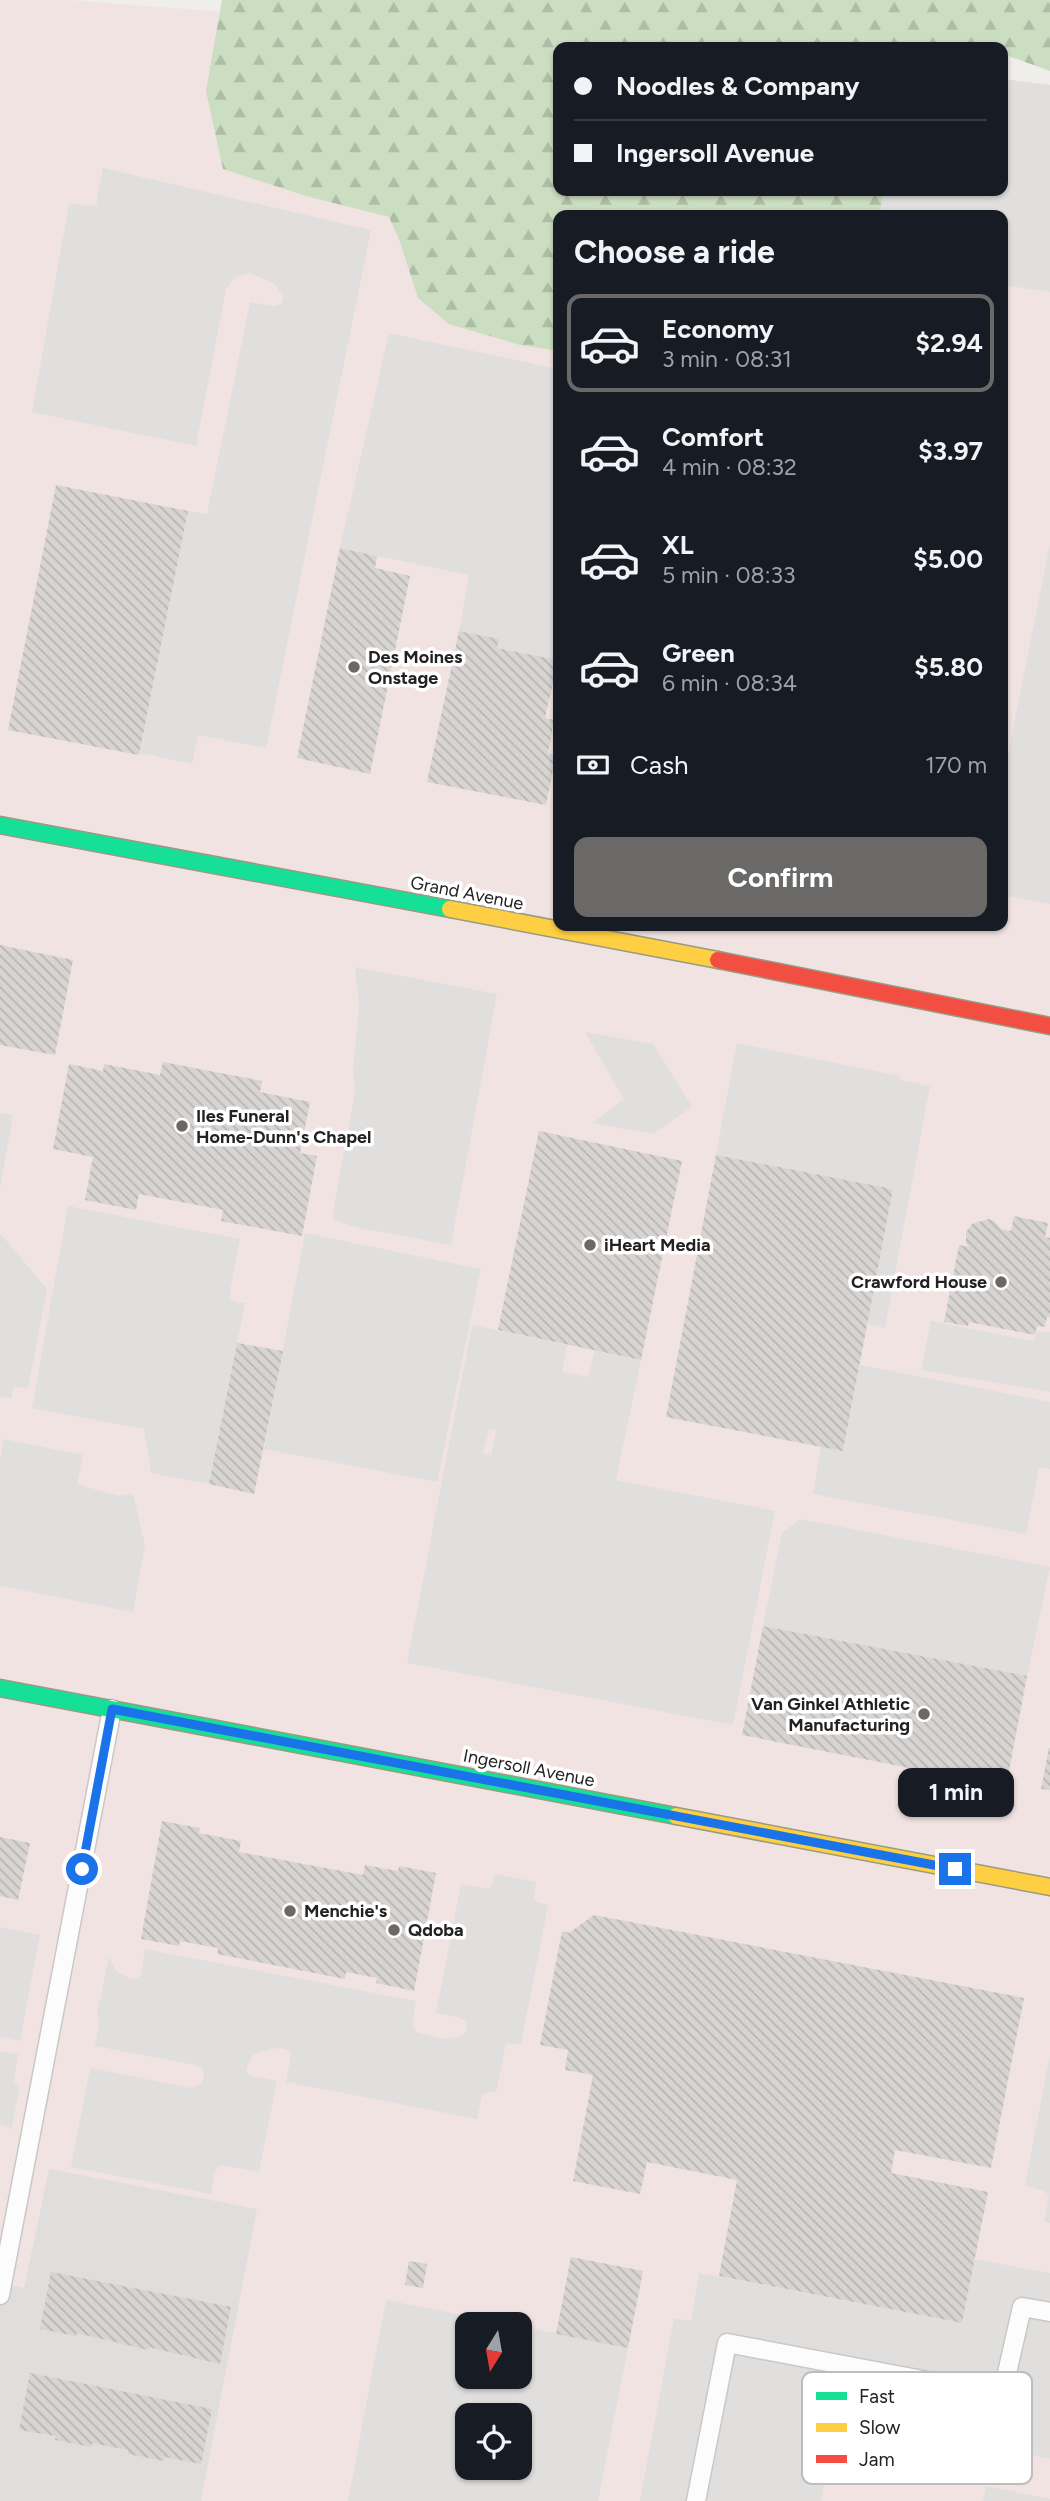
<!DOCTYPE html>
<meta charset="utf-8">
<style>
:root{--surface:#171b24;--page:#242831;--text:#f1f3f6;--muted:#9ea1a6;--line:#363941;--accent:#6a6968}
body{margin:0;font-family:Figtree,sans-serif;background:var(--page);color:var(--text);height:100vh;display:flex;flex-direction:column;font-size:26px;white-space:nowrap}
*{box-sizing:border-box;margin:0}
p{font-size:23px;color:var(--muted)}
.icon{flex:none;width:38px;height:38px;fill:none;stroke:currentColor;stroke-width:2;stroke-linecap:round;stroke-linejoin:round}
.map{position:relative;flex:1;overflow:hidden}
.sheet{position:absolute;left:553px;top:210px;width:455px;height:721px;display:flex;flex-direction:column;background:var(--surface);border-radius:14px;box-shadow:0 2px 5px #0004}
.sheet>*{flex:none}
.guide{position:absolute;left:553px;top:42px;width:455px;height:154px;border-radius:14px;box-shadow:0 2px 5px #0004;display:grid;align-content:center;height:154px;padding:0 21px;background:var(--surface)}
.needle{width:46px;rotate:191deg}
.tools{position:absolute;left:455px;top:2312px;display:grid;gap:14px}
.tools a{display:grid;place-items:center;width:77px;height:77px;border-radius:14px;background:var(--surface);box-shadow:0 2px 5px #0004;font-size:35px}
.end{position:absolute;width:32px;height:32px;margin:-16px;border:9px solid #1a73e8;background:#fff;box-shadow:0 0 0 4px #fff}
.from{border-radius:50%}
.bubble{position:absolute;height:49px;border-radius:14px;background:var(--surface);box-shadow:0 2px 5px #0004;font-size:23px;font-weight:700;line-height:49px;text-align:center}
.guide b{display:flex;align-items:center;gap:24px;height:66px;font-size:26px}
.guide b+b{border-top:2px solid var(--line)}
.guide i{width:18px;height:18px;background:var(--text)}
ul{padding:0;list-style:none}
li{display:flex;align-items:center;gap:21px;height:98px;margin:0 14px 10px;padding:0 7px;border:4px solid transparent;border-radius:14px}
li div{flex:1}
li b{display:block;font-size:26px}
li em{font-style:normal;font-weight:700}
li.current{border-color:var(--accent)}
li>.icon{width:63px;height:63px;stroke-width:1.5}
h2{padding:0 21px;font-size:32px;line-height:84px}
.pay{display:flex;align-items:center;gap:18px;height:77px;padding:0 21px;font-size:26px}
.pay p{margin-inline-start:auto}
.primary-button{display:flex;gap:14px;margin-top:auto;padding:14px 21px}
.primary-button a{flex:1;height:80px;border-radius:14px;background:var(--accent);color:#fff;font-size:28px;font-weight:700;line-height:80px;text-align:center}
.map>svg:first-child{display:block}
.residential{fill:#dfdedc}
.commercial{fill:#f1e3e1;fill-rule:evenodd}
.forest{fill:url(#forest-firs)}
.parking{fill:#e0dfde;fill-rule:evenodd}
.building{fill:url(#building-back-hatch)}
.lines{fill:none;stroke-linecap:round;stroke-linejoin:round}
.lane-casing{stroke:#c9c8c7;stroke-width:21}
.fast-casing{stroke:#999a82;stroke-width:19}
.slow-casing{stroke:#999a82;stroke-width:19}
.jam-casing{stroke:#999a82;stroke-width:19}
.lane{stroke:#fdfcfc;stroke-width:18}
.fast{stroke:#16e098;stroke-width:16}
.slow{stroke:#ffcf43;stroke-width:16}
.jam{stroke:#f24e42;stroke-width:16}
.route{stroke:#1a73e8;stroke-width:9}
.poi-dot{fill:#6a6968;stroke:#fff;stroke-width:2.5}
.labels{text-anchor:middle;stroke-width:7;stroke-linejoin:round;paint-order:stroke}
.poi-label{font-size:18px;font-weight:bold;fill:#222;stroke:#fff;text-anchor:start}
.street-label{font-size:18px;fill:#222;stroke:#fff}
.key{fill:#fff;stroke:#bdbdbd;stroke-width:2}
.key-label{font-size:19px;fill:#222}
</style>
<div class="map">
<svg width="1050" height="2501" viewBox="0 0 1050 2501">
<defs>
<pattern id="forest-firs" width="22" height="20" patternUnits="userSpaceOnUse" patternTransform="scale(1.75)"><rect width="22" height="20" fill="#cbdec1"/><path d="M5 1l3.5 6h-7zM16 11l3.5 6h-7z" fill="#aebea6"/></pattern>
<pattern id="building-back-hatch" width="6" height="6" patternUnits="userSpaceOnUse" patternTransform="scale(1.75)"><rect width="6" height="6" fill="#d7d4d2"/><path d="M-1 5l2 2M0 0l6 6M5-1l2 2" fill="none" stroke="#b8b6b4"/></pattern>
</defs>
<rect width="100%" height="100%" fill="#f0eeeb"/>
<path class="residential" d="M49,2168L258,2209L201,2501H0V2283L24,2287Z"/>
<path class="commercial" d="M0,0H70L672,47H558V191H1003V79L1050,85V2501H201L257,2209L49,2169L24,2288L0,2283ZM558,215H1003V926H558ZM467,2324H520V2376H467ZM467,2415H520V2468H467Z"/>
<path class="forest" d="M222,0H1050V71L1003,54V47H558V191H884L880,215H558V351L520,345L449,324L418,298L400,242L389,217L306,196L223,169L206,91Z"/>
<path class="parking" d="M1003,79L1050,85V292L1003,285V215H880L884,191H1003Z
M103,168L371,230L266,748L198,735L192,764L140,753L188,511L207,514L250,302L274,306L281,304L283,297L274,283L249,273L235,277L226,289L196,446L32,412L69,204L96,206Z
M389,333L558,369V660L497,648L499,639L459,631L469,575L340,548Z
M1050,544V904L1003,895V779Z
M355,967L497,994L451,1245L355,1227L333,1219V1212L355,1092L353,1070L359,1005Z
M585,1032L653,1044L692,1107L653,1134L592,1123L624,1099Z
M737,1043L900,1076L899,1080L930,1086L885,1328L867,1324L893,1189L716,1155Z
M0,1113L13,1115L0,1189Z
M68,1206L240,1239L230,1292L231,1300L237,1303H245L209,1484L151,1473L144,1429L32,1408Z
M0,1233L47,1289L28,1388L13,1387L12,1398L0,1397Z
M305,1233L481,1269L437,1482L264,1449Z
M931,1321L1034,1341L1037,1331L1050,1332V1392L921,1370Z
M472,1325L567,1345L562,1372L588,1377L595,1351L641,1360L616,1480L775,1511L733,1725L407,1663ZM489,1429L496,1431L491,1455H487L483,1454Z
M860,1365L1050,1402V1469L1039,1468L1026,1534L813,1494L821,1446L844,1450Z
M4,1439L83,1455L77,1484L118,1496L133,1494L145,1545L133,1612L0,1586V1459Z
M800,1519L1050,1567L1027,1676L763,1626L782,1533Z
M495,1874L536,1882L534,1899L536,1902L548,1905L521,2044L506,2043L496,2093L489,2092L482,2095L477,2119L286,2082L291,2054L288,2050L281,2048L270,2049L253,2055L246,2069L248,2074L253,2076L277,2081L259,2172L221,2165L215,2171L211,2194L71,2167L90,2068L190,2088L201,2084L203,2080L204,2073L202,2068L195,2065L95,2046L100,2018L97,2015L109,1956L115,1970L130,1979H137L141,1975L145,1949L416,2001L412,2024L417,2032L442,2039L459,2037L465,2033L467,2027L465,2021L457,2017L436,2013L461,1884L490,1889Z
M0,1927L40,1935L20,2041L0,2037Z
M0,2051L18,2054L14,2081L20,2088L11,2130L9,2127L0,2125Z
M1050,2055V2223L1044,2222L1049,2197L1046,2192L1025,2185Z
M975,2259L1050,2273V2459L837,2415L821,2501H640L674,2318L691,2321L699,2273L962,2323Z
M386,2300L508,2324H467V2376H520V2326L628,2348L598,2501H348ZM467,2415H520V2468H467Z
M986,2486L1050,2499V2501H983Z"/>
<path class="building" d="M56,485L188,511L139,755L8,730Z
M340,548L377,556L375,568L410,576L370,774L297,758Z
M459,631L499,639L497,648L558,660L545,718L554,720L548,753L556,755L546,805L427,782Z
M0,945L73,960L55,1055L0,1045Z
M163,1062L262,1081L260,1092L310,1102L300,1153L317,1156L302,1236L221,1221L223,1210L139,1194L136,1210L85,1200L93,1157L53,1149L69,1064L103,1071L104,1064L160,1075Z
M539,1131L682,1161L641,1360L498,1330Z
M716,1155L893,1189L843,1451L666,1417Z
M1014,1216L1048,1223L1045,1237L1050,1238V1317H1047L1045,1327L1037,1326L1035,1335L969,1322L968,1326L944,1322L959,1245L969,1247L966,1243V1232L972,1224L988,1219L994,1221L1001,1229L1011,1231Z
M237,1343L283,1351L254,1494L209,1484Z
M763,1626L1027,1676L1006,1787L742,1735Z
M1049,1748H1050V1790L1041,1789Z
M162,1821L200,1828L199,1833L241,1841L239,1852L363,1875L365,1865L398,1871L399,1866L436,1873L414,1991L376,1983L377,1978L346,1972L345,1979L217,1954L218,1948L180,1941L179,1946L141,1939Z
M0,1837L30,1843L18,1900L0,1896Z
M594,1915L1024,1998L991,2168L895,2150L891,2173L988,2192L962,2323L719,2276L737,2180L647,2162L640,2194L573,2181L593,2075L565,2070L568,2050L540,2045L562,1931L569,1933Z
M571,2257L643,2271L628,2348L556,2334Z
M409,2261L427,2264L423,2288L405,2285Z
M51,2272L231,2307L220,2364L149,2347L148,2350L77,2333L76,2336L40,2329Z
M30,2373L212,2409L201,2464L165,2457L164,2461L128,2454V2450L92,2443L91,2447L55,2440L56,2436L19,2430Z"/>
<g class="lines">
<g class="lane-casing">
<path id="lane" d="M0,2295L112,1709
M696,2501L727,2343L1002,2395L1022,2307L1050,2312"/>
</g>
<g class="fast-casing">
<path id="fast" d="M0,825L450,909
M0,1688L676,1816"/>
</g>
<g class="slow-casing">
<path id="slow" d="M450,909L718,960
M676,1816L1050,1887"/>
</g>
<g class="jam-casing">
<path id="jam" d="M718,960L1050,1026"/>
</g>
<use href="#lane" class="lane"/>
<use href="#fast" class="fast"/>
<use href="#slow" class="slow"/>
<use href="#jam" class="jam"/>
</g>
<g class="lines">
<path class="route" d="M82,1869L112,1709L955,1869"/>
</g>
<g class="poi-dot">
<circle cx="354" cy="667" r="7"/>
<circle cx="182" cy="1126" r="7"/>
<circle cx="590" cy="1245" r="7"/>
<circle cx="1001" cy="1282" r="7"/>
<circle cx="924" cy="1714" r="7"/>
<circle cx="290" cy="1911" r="7"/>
<circle cx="394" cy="1930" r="7"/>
</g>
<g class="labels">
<g class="poi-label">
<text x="368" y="663">Des Moines<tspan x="368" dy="21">Onstage</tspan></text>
<text x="196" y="1122">Iles Funeral<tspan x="196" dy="21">Home-Dunn's Chapel</tspan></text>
<text x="604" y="1251">iHeart Media</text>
<text x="987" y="1288" text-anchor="end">Crawford House</text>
<text x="910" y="1710" text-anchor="end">Van Ginkel Athletic<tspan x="910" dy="21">Manufacturing</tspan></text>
<text x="304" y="1917">Menchie's</text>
<text x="408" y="1936">Qdoba</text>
</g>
<g class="street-label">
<text transform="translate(467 893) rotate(11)" y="6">Grand Avenue</text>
<text transform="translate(529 1768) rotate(11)" y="6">Ingersoll Avenue</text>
</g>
</g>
<rect x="802" y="2372" width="230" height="112" rx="10" class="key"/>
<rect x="816" y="2392" width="31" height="8" fill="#16e098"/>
<rect x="816" y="2423" width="31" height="9" fill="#ffcf43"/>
<rect x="816" y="2455" width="31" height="8" fill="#f24e42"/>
<g class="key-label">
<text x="859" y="2403">Fast</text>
<text x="859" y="2434">Slow</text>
<text x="859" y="2466">Jam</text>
</g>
</svg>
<div class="tools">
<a><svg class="needle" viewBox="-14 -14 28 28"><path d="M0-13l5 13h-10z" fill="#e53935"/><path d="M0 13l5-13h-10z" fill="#9ea1a6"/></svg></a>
<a><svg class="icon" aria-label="locate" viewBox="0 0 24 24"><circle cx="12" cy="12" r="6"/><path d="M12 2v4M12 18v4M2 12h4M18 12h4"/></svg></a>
</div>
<i class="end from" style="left:82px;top:1869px"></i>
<i class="end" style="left:955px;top:1869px"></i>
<div class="bubble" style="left:898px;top:1768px;width:116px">1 min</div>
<div class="guide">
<b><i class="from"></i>Noodles &amp; Company</b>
<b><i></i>Ingersoll Avenue</b>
</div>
<section class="sheet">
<h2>Choose a ride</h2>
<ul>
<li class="current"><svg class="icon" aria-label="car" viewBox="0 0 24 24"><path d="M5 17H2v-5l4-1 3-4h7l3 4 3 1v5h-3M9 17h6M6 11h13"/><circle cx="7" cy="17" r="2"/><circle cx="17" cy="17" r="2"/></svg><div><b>Economy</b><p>3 min · 08:31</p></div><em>$2.94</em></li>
<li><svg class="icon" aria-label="car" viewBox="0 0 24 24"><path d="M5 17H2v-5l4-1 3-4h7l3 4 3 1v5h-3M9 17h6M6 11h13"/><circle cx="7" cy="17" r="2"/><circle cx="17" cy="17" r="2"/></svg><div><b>Comfort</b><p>4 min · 08:32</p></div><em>$3.97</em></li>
<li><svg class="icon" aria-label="car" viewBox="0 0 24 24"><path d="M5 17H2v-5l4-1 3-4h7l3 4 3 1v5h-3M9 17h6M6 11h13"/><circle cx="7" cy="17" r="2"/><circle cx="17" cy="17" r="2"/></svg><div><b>XL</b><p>5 min · 08:33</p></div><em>$5.00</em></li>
<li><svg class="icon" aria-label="car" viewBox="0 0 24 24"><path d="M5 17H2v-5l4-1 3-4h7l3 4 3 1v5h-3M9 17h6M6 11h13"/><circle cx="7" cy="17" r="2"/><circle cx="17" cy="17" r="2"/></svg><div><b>Green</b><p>6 min · 08:34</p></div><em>$5.80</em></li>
</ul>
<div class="pay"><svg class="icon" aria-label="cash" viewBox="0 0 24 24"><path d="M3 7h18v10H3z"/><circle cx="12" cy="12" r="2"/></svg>Cash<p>170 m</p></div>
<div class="primary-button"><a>Confirm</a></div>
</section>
</div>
